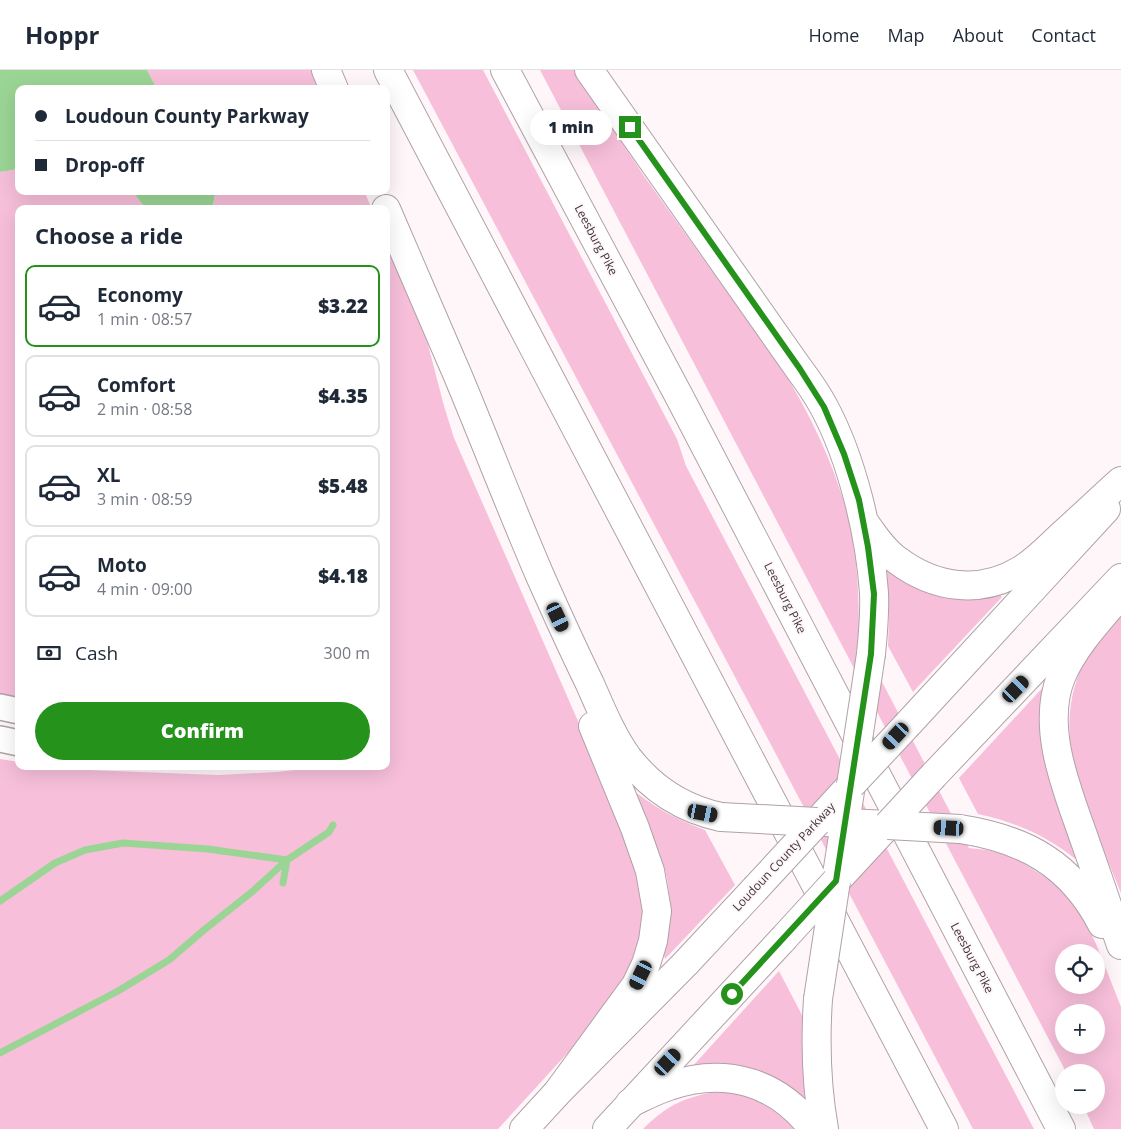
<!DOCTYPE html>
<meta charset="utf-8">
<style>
:root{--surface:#fff;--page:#f6f6f7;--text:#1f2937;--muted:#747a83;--line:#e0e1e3;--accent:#24921b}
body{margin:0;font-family:"Open Sans",sans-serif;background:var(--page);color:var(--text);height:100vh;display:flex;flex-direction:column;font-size:19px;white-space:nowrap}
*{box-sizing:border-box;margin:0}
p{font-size:16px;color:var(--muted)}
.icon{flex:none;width:28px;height:28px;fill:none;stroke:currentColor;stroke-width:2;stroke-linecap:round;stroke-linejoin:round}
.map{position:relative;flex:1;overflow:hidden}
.panel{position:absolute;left:15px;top:135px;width:375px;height:565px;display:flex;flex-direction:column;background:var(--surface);border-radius:10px;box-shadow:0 5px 20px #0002}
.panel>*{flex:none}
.hud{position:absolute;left:15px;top:15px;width:375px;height:110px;border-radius:10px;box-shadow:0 5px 20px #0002;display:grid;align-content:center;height:110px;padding:0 20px;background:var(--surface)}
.fabs{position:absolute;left:1055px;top:874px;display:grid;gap:10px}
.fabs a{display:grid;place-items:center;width:50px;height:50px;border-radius:50%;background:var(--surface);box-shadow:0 5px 20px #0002;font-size:25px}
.end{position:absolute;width:22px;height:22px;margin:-11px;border:6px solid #24921b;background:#fff;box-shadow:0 0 0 2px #fff}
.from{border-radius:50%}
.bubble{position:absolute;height:35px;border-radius:18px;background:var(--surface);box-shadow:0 5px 20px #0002;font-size:16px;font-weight:800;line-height:35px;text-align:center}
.car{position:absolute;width:15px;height:30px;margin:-15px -8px;border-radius:6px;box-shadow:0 0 4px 1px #0007;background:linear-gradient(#222 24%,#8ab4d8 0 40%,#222 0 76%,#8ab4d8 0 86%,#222 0)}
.hud b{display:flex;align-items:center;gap:18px;height:48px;font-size:19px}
.hud b+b{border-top:1px solid var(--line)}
.hud i{width:12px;height:12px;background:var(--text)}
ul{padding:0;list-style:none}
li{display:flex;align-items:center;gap:15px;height:82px;margin:0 10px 8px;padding:0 10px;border:2px solid var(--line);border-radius:10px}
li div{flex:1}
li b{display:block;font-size:19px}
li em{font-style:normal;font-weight:800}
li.on{border-color:var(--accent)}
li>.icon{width:45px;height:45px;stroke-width:1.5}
h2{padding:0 20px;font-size:22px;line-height:60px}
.pay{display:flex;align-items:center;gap:12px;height:55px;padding:0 20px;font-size:19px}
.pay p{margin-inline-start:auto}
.button{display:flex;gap:10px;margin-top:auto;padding:10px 20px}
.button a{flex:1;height:58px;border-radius:30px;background:var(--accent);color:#fff;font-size:20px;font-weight:800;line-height:58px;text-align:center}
header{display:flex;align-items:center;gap:30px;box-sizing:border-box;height:70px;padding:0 25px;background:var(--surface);border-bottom:1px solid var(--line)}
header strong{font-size:24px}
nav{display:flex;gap:28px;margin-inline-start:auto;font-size:18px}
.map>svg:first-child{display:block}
.green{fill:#f7bfda;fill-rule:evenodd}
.water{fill:#9bd595}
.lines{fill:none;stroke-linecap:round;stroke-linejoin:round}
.stream{stroke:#9bd595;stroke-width:7}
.street-casing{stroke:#afa2a8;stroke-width:28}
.secondary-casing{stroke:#afa2a8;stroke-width:30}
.primary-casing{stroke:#afa2a8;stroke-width:30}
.highway-casing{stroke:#afa2a8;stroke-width:30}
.street{stroke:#fff;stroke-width:25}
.secondary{stroke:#fff;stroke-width:28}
.primary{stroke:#fff;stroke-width:28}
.highway{stroke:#fff;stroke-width:28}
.secondary-bridge-casing{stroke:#afa2a8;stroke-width:30;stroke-linecap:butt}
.primary-bridge-casing{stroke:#afa2a8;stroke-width:30;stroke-linecap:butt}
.highway-bridge-casing{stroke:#afa2a8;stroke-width:30;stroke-linecap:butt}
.secondary-bridge{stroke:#fff;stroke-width:28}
.primary-bridge{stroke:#fff;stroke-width:28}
.highway-bridge{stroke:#fff;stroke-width:28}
.route{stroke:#24921b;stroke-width:6}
.labels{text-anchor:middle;stroke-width:4;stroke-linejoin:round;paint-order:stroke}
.street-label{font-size:12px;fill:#3d383a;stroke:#fff6fa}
</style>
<header>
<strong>Hoppr</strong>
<nav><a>Home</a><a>Map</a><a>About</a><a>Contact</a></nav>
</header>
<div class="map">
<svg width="1121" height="1059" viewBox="0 0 1121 1059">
<rect width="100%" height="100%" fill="#fff6fa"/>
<path class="green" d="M147,0H314L322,19H157Z
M413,0H483L677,369L686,396L1034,1059H973L769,671Z
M540,0H574L644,106L784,302C812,348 836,398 849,451C858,489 859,529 859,568L969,778L987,780L1007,785L1023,793L1056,814L1068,826L1080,840L1097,876L1121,937V1059H1094L1083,1035H1096V1002H1066ZM1064,882H1096V915H1064ZM1064,942H1096V975H1064Z
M19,99V121H132L146,139H19V633L0,630V102Z
M213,121H364L372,139H212L215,125Z
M386,173L426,267L444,336L454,368L613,731L644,811L647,849L639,890L607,940L498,1059H0V689L19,692V696H53L89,700L218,705L277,702L332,696H386Z
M887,499C907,509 929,524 952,528C967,531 984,527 999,524L1002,527L913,622L888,576L889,547Z
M1121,544V823C1093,750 1047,675 1082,596C1090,576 1106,560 1121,544Z
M1048,612L1045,686L1047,701L1080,790H1077C1045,765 1018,753 978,744L959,708Z
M636,723L638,724C659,740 680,751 705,760L735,815L665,889L664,886C672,847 673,814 657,777C650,759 640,742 636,723Z
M779,901L803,947L802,987L805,1024L804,1027C764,997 740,993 691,998Z
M716,1022C754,1022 772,1032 797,1059H643C666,1036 684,1027 716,1022Z"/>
<path class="water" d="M0,0H147L157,19H19V99L0,102Z
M132,121H213L215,125L212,139H146Z"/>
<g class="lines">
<path class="stream" d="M0,831L55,793L85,780L123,773L208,779L287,790L283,813
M0,983L118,921L169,890L204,860L253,821L287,790L329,762L333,755"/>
<g class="street-casing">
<path id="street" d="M0,637L19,641
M0,669L19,673"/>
</g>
<g class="secondary-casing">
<path id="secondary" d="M524,1059L557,1023L685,894L755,819
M607,1059L783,869"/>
</g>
<g class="primary-casing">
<path id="primary" d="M908,654L1106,439
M934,705L1121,508
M817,752L851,715
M836,811L888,755"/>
</g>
<g class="highway-casing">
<path id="highway" d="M326,0L334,19
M388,0L944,1059
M505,0L680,328L1061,1059
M589,0L799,299C808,311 817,324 824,337C852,389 870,464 874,523C875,543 873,564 871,584
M386,139C410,195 434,250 458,306C486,373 512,441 541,508C557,544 573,579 590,614C601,639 612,666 628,688C652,719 683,739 721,747
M865,453C874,466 884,481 897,490C934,518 980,525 1021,500C1036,491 1049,477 1062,465C1082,447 1101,429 1121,411
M1121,524C1099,550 1074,576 1061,607C1040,660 1069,724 1086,774C1098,807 1109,841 1121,875
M826,752L888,755
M960,759C1025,769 1071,794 1102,854
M836,811L851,715
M818,929C815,974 816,1014 824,1059
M557,1023L636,915L646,894L653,871L657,841L650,801L635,758L593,656
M630,1033C643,1027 656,1020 669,1016C725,997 777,1011 813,1059"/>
</g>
<use href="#street" class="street"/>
<use href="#secondary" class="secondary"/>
<use href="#primary" class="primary"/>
<use href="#highway" class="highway"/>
<g class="secondary-bridge-casing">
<path id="secondary-bridge" d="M755,819L817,752
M783,869L836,811"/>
</g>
<g class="primary-bridge-casing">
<path id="primary-bridge" d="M851,715L908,654
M888,755L934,705"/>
</g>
<g class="highway-bridge-casing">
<path id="highway-bridge" d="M851,715L871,584
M721,747L817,752
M888,755L960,759
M818,929L836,811"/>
</g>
<use href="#secondary-bridge" class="secondary-bridge"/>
<use href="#primary-bridge" class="primary-bridge"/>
<use href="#highway-bridge" class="highway-bridge"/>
</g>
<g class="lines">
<path class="route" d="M630,57L800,299L824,337L844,384L859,430L868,477L874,524L871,584L836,811L732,924"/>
</g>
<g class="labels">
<g class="street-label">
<text transform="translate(596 170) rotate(62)" y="4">Leesburg Pike</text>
<text transform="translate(785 528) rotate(63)" y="4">Leesburg Pike</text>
<text transform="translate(784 787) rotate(-47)" y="4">Loudoun County Parkway</text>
<text transform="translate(972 888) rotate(62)" y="4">Leesburg Pike</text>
</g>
</g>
</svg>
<div class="fabs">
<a><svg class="icon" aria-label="locate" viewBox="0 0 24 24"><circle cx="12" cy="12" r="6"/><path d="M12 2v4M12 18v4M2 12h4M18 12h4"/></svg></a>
<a>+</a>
<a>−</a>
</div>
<i class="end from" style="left:732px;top:924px"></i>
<i class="end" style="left:630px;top:57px"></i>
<div class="bubble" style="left:530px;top:40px;width:82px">1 min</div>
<i class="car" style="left:558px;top:547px;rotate:155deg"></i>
<i class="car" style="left:1016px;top:619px;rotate:44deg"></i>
<i class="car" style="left:896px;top:666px;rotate:223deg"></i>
<i class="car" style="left:703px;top:743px;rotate:101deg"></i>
<i class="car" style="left:949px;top:758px;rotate:273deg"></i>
<i class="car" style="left:641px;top:905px;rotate:206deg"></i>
<i class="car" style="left:668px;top:992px;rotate:43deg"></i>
<div class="hud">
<b><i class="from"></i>Loudoun County Parkway</b>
<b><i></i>Drop-off</b>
</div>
<section class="panel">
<h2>Choose a ride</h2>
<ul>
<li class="on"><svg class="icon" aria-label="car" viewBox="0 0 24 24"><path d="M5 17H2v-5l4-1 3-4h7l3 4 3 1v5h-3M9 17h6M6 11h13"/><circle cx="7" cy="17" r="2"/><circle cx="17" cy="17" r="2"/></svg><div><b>Economy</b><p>1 min · 08:57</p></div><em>$3.22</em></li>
<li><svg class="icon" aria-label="car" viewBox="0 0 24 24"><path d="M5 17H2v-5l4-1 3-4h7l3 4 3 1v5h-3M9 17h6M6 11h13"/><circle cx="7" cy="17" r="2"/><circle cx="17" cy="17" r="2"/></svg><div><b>Comfort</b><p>2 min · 08:58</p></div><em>$4.35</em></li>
<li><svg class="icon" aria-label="car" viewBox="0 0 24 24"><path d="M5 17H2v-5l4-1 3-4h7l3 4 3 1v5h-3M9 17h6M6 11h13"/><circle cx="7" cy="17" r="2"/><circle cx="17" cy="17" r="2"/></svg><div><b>XL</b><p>3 min · 08:59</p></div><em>$5.48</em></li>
<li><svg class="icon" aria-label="car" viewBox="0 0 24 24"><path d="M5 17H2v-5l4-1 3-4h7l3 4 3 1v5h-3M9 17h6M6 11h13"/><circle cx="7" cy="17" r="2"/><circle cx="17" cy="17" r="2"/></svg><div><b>Moto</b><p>4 min · 09:00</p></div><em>$4.18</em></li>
</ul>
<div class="pay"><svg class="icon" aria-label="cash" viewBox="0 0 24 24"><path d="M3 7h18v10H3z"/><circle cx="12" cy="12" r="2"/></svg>Cash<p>300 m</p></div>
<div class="button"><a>Confirm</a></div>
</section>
</div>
